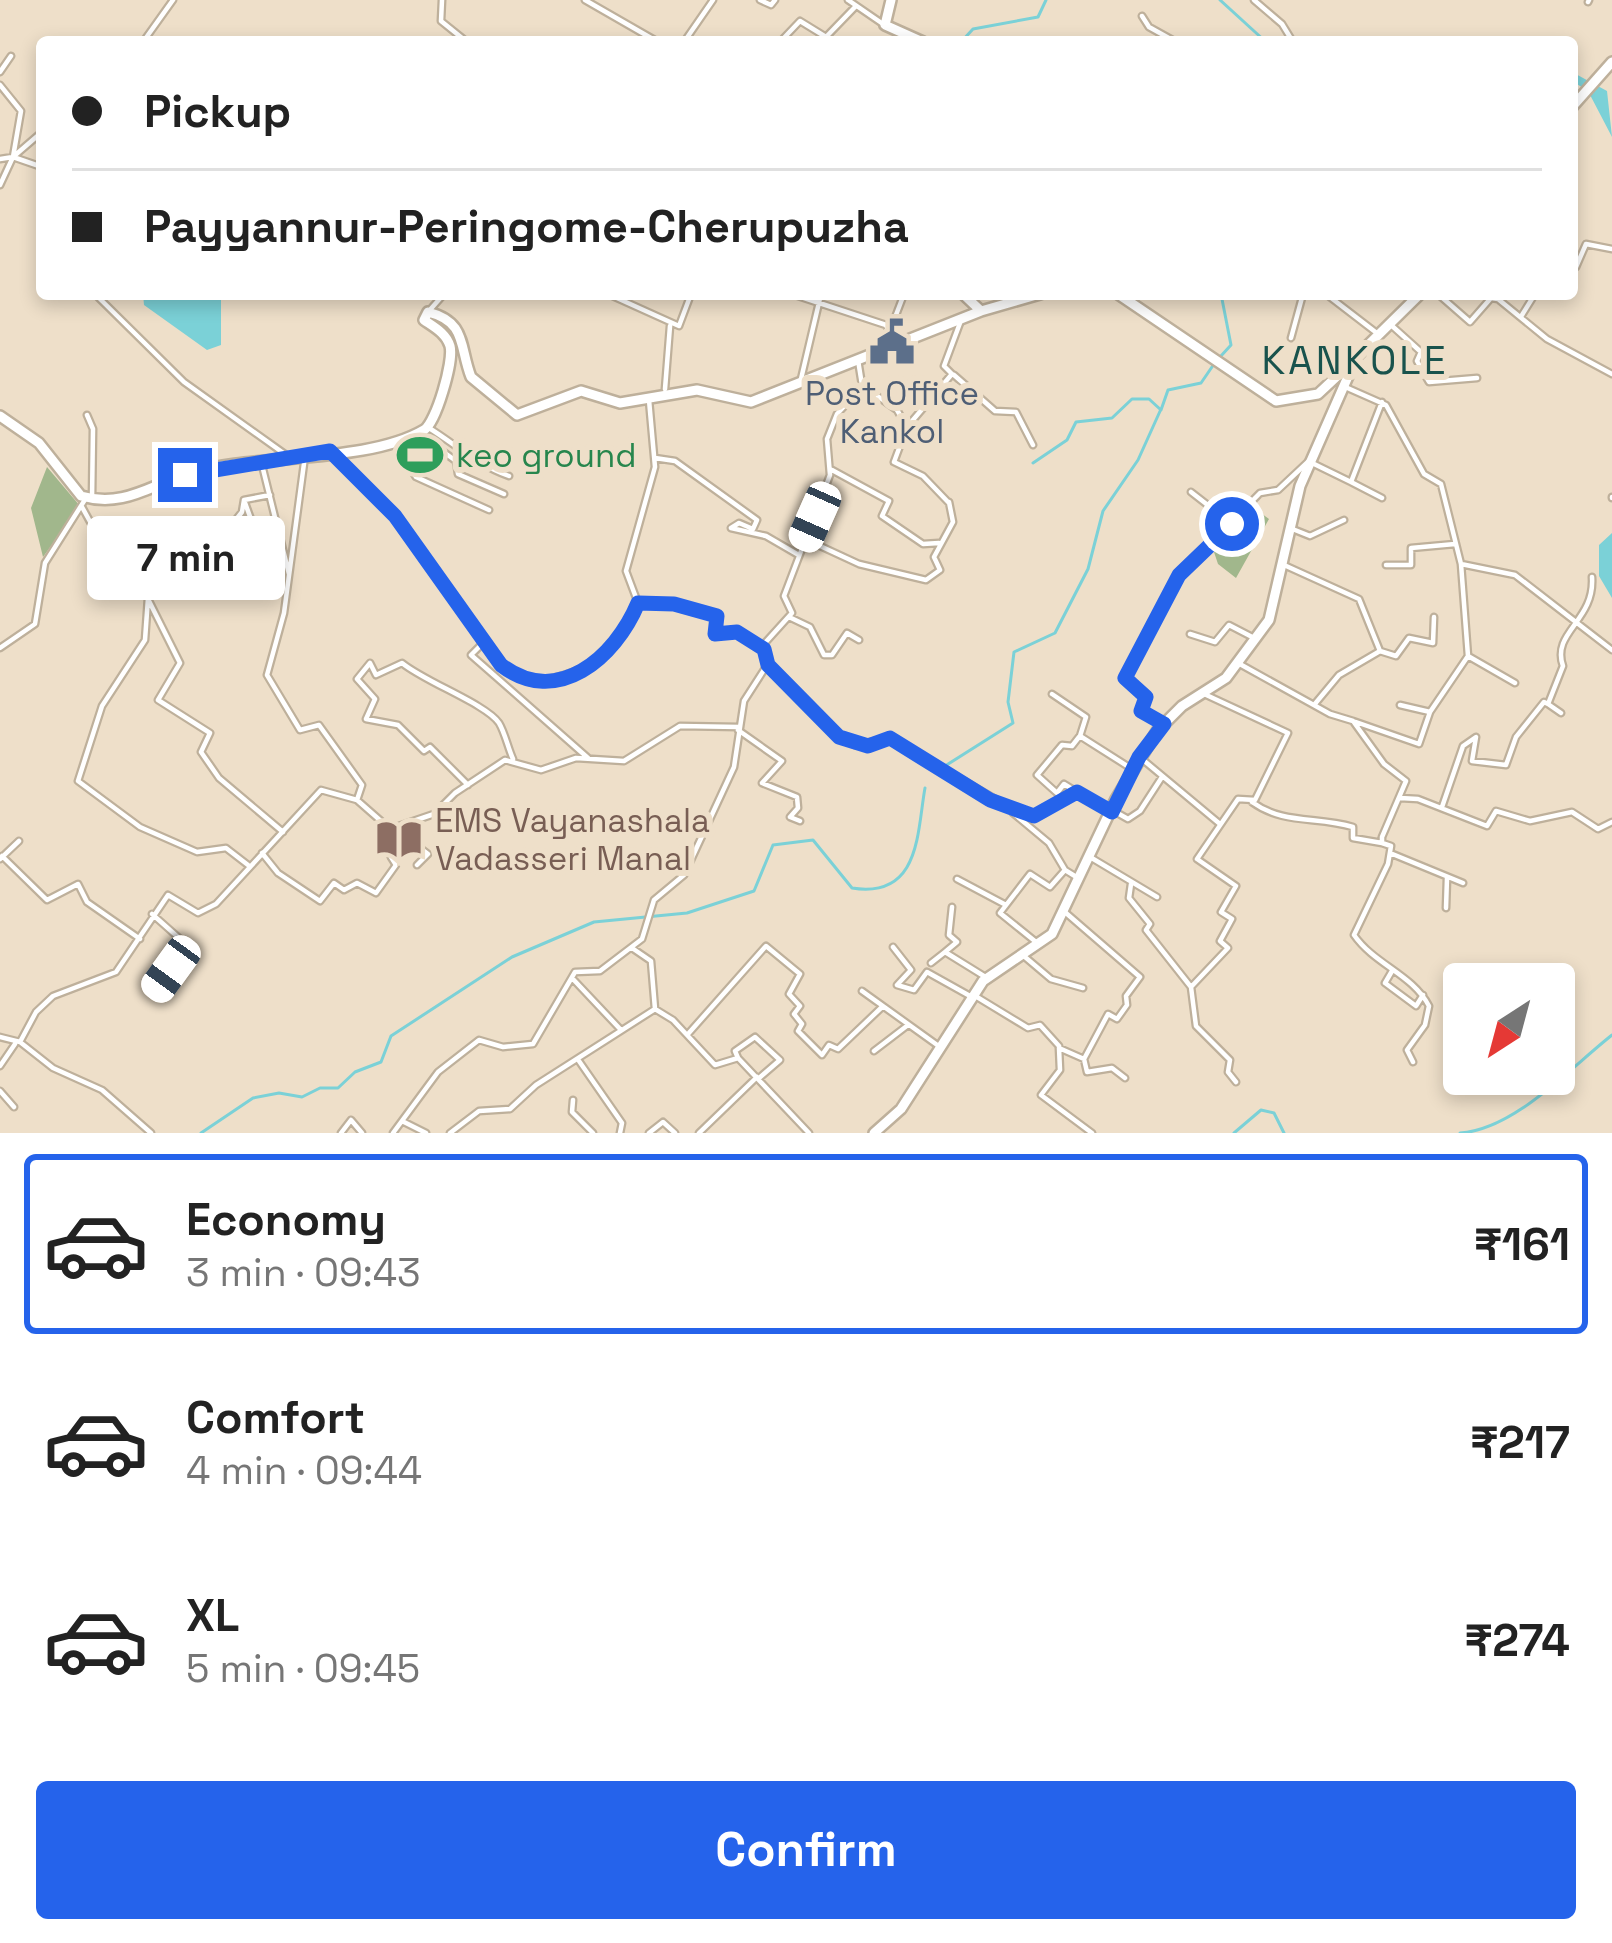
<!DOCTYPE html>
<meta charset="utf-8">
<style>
:root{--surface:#fff;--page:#f2f2f2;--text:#222;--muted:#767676;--line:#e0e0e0;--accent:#2563eb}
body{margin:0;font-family:"Space Grotesk",sans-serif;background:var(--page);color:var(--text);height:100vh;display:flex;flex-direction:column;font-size:45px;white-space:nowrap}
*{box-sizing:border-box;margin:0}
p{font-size:39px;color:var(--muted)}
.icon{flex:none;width:66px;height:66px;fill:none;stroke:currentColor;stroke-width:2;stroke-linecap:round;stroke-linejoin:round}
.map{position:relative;height:1133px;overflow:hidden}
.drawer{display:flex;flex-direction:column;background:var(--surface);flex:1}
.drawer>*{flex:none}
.banner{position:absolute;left:36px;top:36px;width:1542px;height:264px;border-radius:12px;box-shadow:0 6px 18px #0003;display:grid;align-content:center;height:264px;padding:0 36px;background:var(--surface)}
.needle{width:78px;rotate:216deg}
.tools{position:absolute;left:1443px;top:963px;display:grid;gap:24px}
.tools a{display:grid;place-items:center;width:132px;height:132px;border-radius:12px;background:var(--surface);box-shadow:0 6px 18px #0003;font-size:60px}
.end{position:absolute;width:54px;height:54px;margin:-27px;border:15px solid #2563eb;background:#fff;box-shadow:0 0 0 6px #fff}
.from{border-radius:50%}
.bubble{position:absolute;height:84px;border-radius:12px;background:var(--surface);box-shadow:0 6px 18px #0003;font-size:39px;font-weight:800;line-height:84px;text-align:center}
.car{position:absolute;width:36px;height:72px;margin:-36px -18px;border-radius:15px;box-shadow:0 0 9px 3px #0007;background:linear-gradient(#fff 24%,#345 0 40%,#fff 0 76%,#345 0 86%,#fff 0)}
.banner b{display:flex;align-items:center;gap:42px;height:114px;font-size:45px}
.banner b+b{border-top:3px solid var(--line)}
.banner i{width:30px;height:30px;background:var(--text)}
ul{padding:21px 0 0;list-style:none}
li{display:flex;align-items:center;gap:36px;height:180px;margin:0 24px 18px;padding:0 12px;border:6px solid transparent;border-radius:12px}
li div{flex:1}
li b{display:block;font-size:45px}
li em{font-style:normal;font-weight:800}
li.current{border-color:var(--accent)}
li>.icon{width:108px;height:108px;stroke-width:1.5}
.primary-button{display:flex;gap:24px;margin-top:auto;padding:24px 36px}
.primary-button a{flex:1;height:138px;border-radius:12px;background:var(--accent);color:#fff;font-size:48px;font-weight:800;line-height:138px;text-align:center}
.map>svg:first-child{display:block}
.green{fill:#a1b78c}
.water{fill:#7bd1d7}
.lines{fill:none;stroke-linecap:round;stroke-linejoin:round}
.stream{stroke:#7bd1d7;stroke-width:3}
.street-casing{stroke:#beb09b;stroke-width:9}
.secondary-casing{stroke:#beb09b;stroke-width:14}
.street{stroke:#fff;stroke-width:4.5}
.secondary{stroke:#fff;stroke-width:9}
.route{stroke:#2563eb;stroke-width:15}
.labels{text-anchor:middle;stroke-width:12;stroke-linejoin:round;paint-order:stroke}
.service-label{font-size:33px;fill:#4e5e75;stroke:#eedfc9}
.leisure-label{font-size:33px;fill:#27864d;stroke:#eedfc9;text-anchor:start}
.education-label{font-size:33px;fill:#785e54;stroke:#eedfc9;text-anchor:start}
.quarter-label{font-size:39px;letter-spacing:3px;fill:#19534d;stroke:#eedfc9}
</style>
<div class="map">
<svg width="1612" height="1133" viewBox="0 0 1612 1133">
<rect width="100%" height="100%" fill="#eedfc9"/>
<path class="green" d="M47,467L80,506L43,557L31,508Z
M1254,508L1269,519L1236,578L1218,564L1214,552Z"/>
<path class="water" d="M1572,72L1607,91L1612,137L1588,91L1572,81Z
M143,294H221V345L207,350L144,305Z
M1612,533V598L1599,576V545Z"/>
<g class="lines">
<path class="stream" d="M1220,0L1266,42
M961,42L973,29L1038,17L1046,0
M1220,357L1231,345L1221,294
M1033,463L1067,440L1076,422L1112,418L1132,399H1149L1161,410L1168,390L1201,383L1214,364
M945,766L1013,723L1008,702L1014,652L1055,633L1088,569L1103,511L1138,460L1161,409
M201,1133L253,1098L279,1093L302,1097L320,1088H338L355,1072L381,1062L391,1036L512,957L594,922L687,913L754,891L773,845L813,840L852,888C921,899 917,831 925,788
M1234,1133L1261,1110L1274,1113L1284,1133
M1460,1133C1514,1130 1570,1068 1612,1035"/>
<g class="street-casing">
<path id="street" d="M442,0L441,21L467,42
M585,0L658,42
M760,0L771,5L775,0
M848,0L883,24
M1254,0L1282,24L1293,42
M1588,2L1589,0
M1142,16L1149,27L1176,42
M143,42L173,0
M684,42L713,0
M780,42L800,21L826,37L855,7
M0,72L11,56
M0,85L21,111L13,157
M0,159L13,157L42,167
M0,185L13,157L42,132
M1572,265L1576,267L1586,244L1612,249
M95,294L184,382L289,457
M608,294L679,326L691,294
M792,294L886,325L895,345
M1326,294L1378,334
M1438,294L1470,322L1491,298L1498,299L1547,339L1612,374
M428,312L444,294
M1522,315L1535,294
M1391,325L1421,352L1417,361L1429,382L1477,378
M891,328L904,294
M1291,338L1303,294
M858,360L862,385L897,410L907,427L894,462L923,476L949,503
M954,375L995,411L1016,412L1033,445
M801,379L821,294
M1343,386L1386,405L1424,474L1441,484L1461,564L1468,656L1430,712L1419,744L1353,721
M665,389L670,326
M87,415L93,429L92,499
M907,427L952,374L944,366L960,323
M429,428C455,444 476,464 509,476
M420,435L456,461L458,474L504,494
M394,443L416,477L489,510
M334,454L396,516L501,665L529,682C585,675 615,657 638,603L626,571L655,467L649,400
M305,456L284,613L267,675L300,730L319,725L362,785L357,800
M655,458L675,461L757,520L753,529L739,523L731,528L766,536L797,554
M261,461L289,574
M1310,462L1351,482L1382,402
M832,470L889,501L882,516L923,544L939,543
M1351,482L1382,498
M1191,492L1232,524
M1612,498V497
M244,500L257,536L267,534
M82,507L99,538L150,570L145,640L102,706L78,781L140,827L197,852L226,848L248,865
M1290,528L1310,536L1344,520
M227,531L242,512L244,500L270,495
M805,539L859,564L926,580L940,570L934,557L953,522L949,502
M1461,564L1515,575L1612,650
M1284,565L1359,599L1380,651L1396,656L1409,638L1433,643L1434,617
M1386,565H1411V548L1455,544
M148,599L180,663L158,700L210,733L201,752L219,778L283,832
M640,603L674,604L717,616L715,634L737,632L765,649
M789,617L810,627L824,655H832L847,633L859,640
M1190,634L1215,642L1229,625L1256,639
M484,642L471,655L588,758
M0,648L35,624L45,563L86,498
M1468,656L1515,683
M1238,663L1330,714L1353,721L1384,764L1406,781L1382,837V843L1391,846L1388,864L1354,935C1375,965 1412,974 1429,1006L1425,1025L1407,1050L1413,1062
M768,665L835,734L855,745L890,738L1021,814H1043L1077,792L1109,810
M1052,694L1086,717L1080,736L1132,769
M1314,705L1339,675L1380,651
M1400,705L1430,712
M1561,713L1548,704L1563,666C1551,632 1595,621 1592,577
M1164,724L1140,709L1146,697L1125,678L1179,575L1260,493L1278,490L1311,459
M738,730L782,761L762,783L797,797L798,808L790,817L800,821
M1142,759L1220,824
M468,785L430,747L424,751L398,725L366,719L375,699L357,679L370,663L376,675L402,663C425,682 486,704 499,723C505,733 508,748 513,759
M1077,792L1064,784L1057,793L1037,775L1062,745L1072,746L1079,737
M1400,798L1418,799L1487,826L1496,811L1530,821L1572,812L1598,829L1612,822
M1252,802C1284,825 1316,816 1353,827V838L1382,843
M1442,807L1463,746L1476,737L1472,761L1506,765L1516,737L1544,702L1548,704
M1112,810L1128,819L1140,811L1162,777
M1013,813L1049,843L1065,870
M394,828L428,854L417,865
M262,853L278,873L320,901L334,883L344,890L357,883L376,893L396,865L391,857L410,840
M1390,853L1463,883
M2,856L47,900L78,884L87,902L140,939
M1090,857L1157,897
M0,859L19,841
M957,879L1006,905
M1131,884L1129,898L1150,924L1146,930L1191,987L1228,948L1220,941L1232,919L1221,912L1236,886L1197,859L1238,799L1255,800L1288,733L1202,693
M1446,908L1447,878
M1066,913L1140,977L1126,996L1127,1005L1117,1019L1108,1014L1084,1059L1059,1048L1060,1070L1041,1095L1092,1133
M152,914L188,946L154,993
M1036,942L1000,913L1030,874L1050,887L1065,870L1078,878
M893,947L911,970L897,985L914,990L927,972L970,996
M632,948L651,961L655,1009
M945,952L957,942L949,935L952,907
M1025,957L1051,979L1083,988
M931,963L945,952L987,978
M1392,971L1385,983L1416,1006L1423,995
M572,978L621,1030
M1191,987L1196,1026L1230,1060L1228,1072L1236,1082
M862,991L940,1047
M977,997L1028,1028L1040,1025L1059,1046
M688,1034L766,946L800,974L789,994L800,1006L794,1014L802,1024L798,1031L822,1055L829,1045L838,1049L882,1007
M0,1037L20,1042L53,1068L102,1090L151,1133
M20,1042L36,1012L53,996L116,972L168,895L198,913L216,904L321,790L357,800L390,829L434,814L455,793L505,760L541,770L576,758L624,761L680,726L739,727
M874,1051L908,1025
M738,1058L735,1051L755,1037L780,1060L758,1079
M1084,1059L1087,1072L1112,1068L1125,1078
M579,1061L622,1123L620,1133
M0,1066L15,1044
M0,1091L14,1107
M573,1100L572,1112L593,1133
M404,1122L426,1133
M341,1133L351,1120L362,1133
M393,1133L438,1072L479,1040L503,1047L533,1044L575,972L600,971L642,939L654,900L684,875L734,767L744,701L769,662L764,644L792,613L784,596L830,475L827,439L837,414L863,386
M450,1133L479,1111L510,1109L536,1085L655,1009L673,1020L715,1065L738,1058L809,1133
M649,1133L663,1122L675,1133
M699,1133L757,1077"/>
</g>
<g class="secondary-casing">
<path id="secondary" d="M891,0L885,25L923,42
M1572,107L1612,62
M963,294L981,311
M1118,294L1276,401L1318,394L1349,365
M0,416L39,443L81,496C123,508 149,486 187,474C255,453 366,464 424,430C436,423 454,361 450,346C446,333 434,327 424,320L428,312C467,322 459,346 471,377L517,415L581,391L620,403L697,390L751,402L981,311L1040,294
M874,1133L901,1109L983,981L1052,934L1116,799L1157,731L1182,706L1226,678L1269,620L1300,486L1357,356L1420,294"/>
</g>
<use href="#street" class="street"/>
<use href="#secondary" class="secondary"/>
</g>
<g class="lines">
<path class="route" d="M185,475L330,451L395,516L501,665C557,708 615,658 638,603L674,604L717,616L715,634L737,632L764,649L768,665L839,737L868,746L890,738L990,800L1034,816L1077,792L1112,812L1139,757L1164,724L1141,711L1146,697L1125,678L1179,575L1232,524"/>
</g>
<defs>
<g id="civic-bare" transform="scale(3.6)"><path d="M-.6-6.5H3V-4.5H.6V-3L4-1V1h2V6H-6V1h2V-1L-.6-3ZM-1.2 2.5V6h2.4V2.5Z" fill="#5c6f8a" stroke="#eedfc9" stroke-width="2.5" paint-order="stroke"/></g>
<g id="stadium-bare" transform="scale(3.6)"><path d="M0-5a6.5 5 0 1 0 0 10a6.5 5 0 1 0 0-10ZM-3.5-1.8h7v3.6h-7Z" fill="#2e9e5b" stroke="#eedfc9" stroke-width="2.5" paint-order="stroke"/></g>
<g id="library-bare" transform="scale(3.6)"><path d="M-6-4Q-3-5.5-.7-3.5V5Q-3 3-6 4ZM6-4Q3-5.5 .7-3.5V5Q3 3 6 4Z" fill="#8d6e63" stroke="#eedfc9" stroke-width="2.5" paint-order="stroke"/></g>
</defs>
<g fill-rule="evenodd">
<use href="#civic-bare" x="892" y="342"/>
<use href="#stadium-bare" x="420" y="455"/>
<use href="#library-bare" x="399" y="839"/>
</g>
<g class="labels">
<g class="service-label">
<text x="892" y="405">Post Office<tspan x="892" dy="38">Kankol</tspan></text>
</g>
<g class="leisure-label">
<text x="456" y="467">keo ground</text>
</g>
<g class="education-label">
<text x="435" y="832">EMS Vayanashala<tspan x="435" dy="38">Vadasseri Manal</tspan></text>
</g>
<g class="quarter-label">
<text x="1355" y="374">KANKOLE</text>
</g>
</g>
</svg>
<div class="tools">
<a><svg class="needle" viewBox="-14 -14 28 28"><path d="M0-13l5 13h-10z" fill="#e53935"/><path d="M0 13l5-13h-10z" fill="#767676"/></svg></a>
</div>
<i class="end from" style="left:1232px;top:524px"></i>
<i class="end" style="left:185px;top:475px"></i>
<div class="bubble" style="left:87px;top:516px;width:198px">7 min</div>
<i class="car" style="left:815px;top:517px;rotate:204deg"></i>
<i class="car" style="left:171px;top:969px;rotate:216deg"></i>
<div class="banner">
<b><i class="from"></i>Pickup</b>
<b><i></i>Payyannur-Peringome-Cherupuzha</b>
</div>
</div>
<section class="drawer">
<ul>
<li class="current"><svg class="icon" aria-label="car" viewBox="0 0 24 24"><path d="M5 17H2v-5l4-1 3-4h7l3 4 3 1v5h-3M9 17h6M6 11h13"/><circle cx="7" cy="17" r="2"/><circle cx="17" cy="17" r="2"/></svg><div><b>Economy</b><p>3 min · 09:43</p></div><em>₹161</em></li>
<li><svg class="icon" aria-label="car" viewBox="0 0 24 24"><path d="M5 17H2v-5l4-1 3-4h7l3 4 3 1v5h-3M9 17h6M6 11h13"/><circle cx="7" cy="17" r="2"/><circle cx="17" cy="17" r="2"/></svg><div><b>Comfort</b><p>4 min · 09:44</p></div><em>₹217</em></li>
<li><svg class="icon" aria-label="car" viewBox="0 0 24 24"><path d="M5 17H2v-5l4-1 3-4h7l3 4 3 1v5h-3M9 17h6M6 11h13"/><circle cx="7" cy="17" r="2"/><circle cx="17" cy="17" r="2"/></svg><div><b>XL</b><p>5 min · 09:45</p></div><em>₹274</em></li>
</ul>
<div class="primary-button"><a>Confirm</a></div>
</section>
